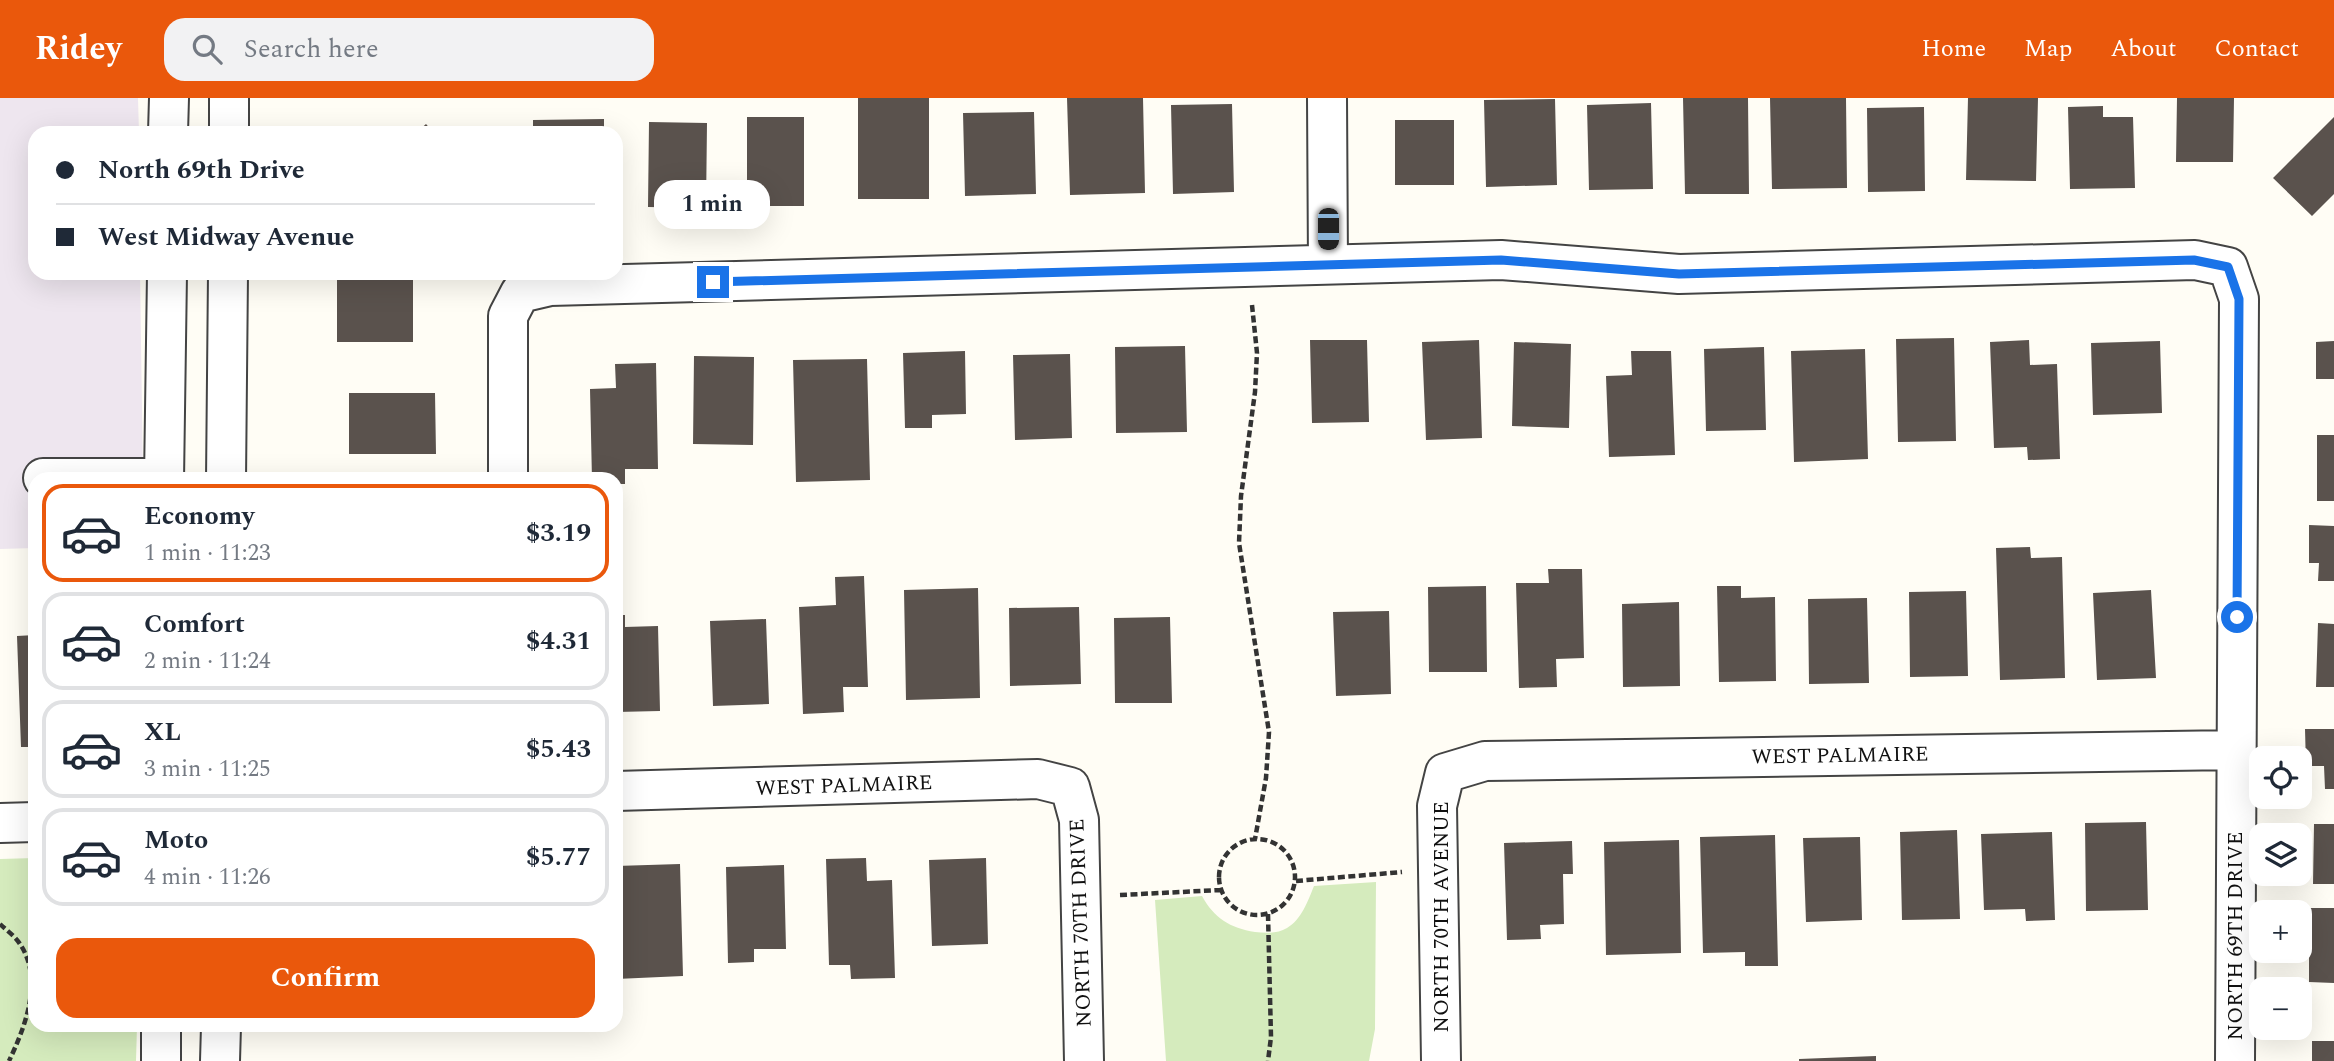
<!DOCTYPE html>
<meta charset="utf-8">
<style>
:root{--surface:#fff;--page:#f2f2f3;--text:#1f2937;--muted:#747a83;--line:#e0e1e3;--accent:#ea580c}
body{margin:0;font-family:Spectral,serif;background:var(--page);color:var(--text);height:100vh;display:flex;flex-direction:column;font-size:26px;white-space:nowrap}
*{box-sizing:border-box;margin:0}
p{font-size:23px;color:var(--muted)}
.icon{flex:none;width:38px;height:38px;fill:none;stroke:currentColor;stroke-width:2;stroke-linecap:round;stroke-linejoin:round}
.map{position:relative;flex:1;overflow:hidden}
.sheet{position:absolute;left:28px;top:374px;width:595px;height:560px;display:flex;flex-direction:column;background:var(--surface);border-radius:21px;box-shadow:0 7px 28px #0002}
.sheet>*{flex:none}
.top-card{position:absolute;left:28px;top:28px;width:595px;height:154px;border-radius:21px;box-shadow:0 7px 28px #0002;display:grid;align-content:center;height:154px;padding:0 28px;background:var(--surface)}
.tools{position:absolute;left:2249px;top:648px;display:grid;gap:14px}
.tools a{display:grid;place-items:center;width:63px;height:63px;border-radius:14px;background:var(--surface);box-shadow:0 7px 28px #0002;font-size:35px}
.end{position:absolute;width:32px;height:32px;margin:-16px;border:9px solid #1a73e8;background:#fff;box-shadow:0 0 0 4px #fff}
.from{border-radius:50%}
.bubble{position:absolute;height:49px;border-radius:21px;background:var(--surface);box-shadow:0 7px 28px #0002;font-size:23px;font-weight:700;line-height:49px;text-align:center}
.car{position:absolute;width:21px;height:42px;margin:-21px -10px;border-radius:9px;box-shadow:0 0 5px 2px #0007;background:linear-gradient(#222 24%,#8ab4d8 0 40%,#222 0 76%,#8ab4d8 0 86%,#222 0)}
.top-card b{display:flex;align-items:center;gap:24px;height:66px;font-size:26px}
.top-card b+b{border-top:2px solid var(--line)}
.top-card i{width:18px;height:18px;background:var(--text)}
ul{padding:12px 0 0;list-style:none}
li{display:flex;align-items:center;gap:21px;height:98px;margin:0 14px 10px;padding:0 14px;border:4px solid var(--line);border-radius:21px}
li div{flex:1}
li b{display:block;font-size:26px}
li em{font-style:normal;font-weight:700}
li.on{border-color:var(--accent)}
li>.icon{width:63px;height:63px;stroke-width:1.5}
.button{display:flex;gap:14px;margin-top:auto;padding:14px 28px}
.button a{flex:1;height:80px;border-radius:21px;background:var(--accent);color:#fff;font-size:28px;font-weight:700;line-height:80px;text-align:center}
header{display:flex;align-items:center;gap:42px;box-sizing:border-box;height:98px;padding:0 35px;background:var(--accent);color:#fff}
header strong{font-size:33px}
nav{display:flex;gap:38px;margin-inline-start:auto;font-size:24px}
.search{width:490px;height:63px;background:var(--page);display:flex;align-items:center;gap:18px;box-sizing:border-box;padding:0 24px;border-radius:21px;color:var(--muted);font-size:26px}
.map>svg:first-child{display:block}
.industrial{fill:#eee6ef}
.green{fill:#d5ebbd}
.building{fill:#5a524d}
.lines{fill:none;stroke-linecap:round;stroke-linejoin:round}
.minor-casing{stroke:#444;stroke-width:42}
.path{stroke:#333;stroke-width:4.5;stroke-dasharray:7 3.5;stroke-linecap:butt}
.minor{stroke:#fff;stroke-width:38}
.route{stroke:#1a73e8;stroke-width:9}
.labels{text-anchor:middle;stroke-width:7;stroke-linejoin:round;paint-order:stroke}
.street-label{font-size:21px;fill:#111;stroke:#fff}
</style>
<header>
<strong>Ridey</strong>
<div class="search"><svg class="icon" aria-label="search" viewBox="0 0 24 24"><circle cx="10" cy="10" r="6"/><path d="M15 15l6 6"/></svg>Search here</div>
<nav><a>Home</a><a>Map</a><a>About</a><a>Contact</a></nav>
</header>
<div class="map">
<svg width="2334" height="963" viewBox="0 0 2334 963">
<rect width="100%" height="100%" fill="#fffdf5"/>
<path class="industrial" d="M0,0H138L139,35H35V175H140L143,381L35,382V450L0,451Z"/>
<path class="green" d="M35,760V928H137L136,963H0V761Z
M1376,784L1375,931L1369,963H1166L1155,802L1202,798C1214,820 1230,830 1255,834C1265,835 1277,836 1287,830C1301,822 1308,803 1314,788Z"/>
<path class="building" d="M858,0H929V101H858Z
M1067,0H1143L1145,95L1070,97Z
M1683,0H1748L1749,96H1685Z
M1770,0H1846L1847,90L1772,91Z
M1968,0H2038L2036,83L1966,82Z
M2177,0H2234L2233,64H2176Z
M1555,1L1557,87L1486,89L1484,2Z
M1651,5L1653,91L1589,92L1587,7Z
M1232,6L1234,94L1173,96L1171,7Z
M2103,8V19H2133L2135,90L2070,91L2068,9Z
M1924,9L1925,93L1868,94L1867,10Z
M1034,14L1036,96L965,98L963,15Z
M747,19H804V108H747Z
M2334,19V96L2312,118L2273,80Z
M604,21V35H533V22Z
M1395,22H1454V87H1395Z
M649,24L707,25L706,110L648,109Z
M426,26L434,35H416Z
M337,175H413V244H337Z
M1954,240L1956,343L1898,344L1896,241Z
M1310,242H1367L1369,324L1312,325Z
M1479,242L1482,340L1426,342L1422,244Z
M2029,242L2030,267L2057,266L2060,361L2028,362L2027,349L1994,350L1990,244Z
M2160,243L2162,315L2093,317L2091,245Z
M2334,243V281H2316V244Z
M1514,244L1571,246L1569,330L1512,328Z
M1185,248L1187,334L1116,335L1115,249Z
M1764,249L1766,332L1706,333L1704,251Z
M1865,251L1868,361L1794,364L1791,253Z
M965,253L966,316L932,317V330H905L903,255Z
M1631,253H1671L1675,357L1609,359L1606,278L1632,277Z
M1070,256L1072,340L1015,342L1013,257Z
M694,258L754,259L753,347L693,346Z
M867,261L870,382L796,384L793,262Z
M656,265L658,371H625V386H616V382H592L590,291L616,290L615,266Z
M349,295H435L436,356H349Z
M2317,337H2334V403H2317Z
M2309,427L2334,428V483H2318L2319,465H2309Z
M2030,449L2031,460L2062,459L2065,580L2000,582L1996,450Z
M1548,471H1582L1584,560L1556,561L1557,589L1519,590L1516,485H1549Z
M864,478L868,589H843L844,614L803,616L799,509L836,507L835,479Z
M1486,488L1487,574H1429L1428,489Z
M1717,488H1741V500L1775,499L1776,583L1719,584Z
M978,490L980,600L906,602L904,492Z
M2151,492L2156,580L2097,582L2093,495Z
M1966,493L1968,578L1910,579L1909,494Z
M1867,500L1869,585L1809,586L1808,501Z
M1679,504L1680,588L1623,589L1622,506Z
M1079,509L1081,586L1010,588L1009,510Z
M1389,513L1391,596L1336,598L1333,514Z
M616,517H625V529L658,528L660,613L616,614Z
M1170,519L1172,605H1115L1114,520Z
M766,521L769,606L713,608L710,523Z
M2318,525L2334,526V589H2316Z
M35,537V649H21L17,538Z
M2305,631H2334V691H2325L2324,668H2306Z
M2146,724L2148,812L2086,813L2085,725Z
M2314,726H2334V786H2313Z
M1957,732L1960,821L1902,822L1900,734Z
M2052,734L2055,822L2026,823L2025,811L1984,812L1981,736Z
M1775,737L1778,868H1745V854L1703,855L1700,739Z
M1860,739L1862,822L1806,824L1803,740Z
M1679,742L1681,855L1606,857L1604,744Z
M1572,743L1573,776H1563L1564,826L1540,827L1541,841L1507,842L1504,745Z
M866,760L867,783L892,782L895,880L851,881L850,867H829L826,761Z
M986,760L988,846L932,848L929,762Z
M680,766L683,878L616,881V768Z
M784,767L786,851H754V864L728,865L726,769Z
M2309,810H2334V885L2309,884Z
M2312,943H2334V963H2312Z
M1876,958V963H1799V961Z"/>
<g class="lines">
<g class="minor-casing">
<path id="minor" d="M1327,0L1328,166
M168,35L169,0
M229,35V0
M43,380H164
M164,382L167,175
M226,382L228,175
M508,382V218L520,195L550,188L1501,162L1679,176L2195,162L2228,169L2239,201L2235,963
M616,693L1038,681L1070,689L1079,722L1084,963
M0,725L35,724
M161,928V963
M220,963L221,928
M1441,963L1437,708L1445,675L1485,663L2236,652"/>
</g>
<path class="path" d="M1252,207L1257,255L1255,294L1241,398L1239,445L1269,634L1266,680L1255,741
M1219 779a38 38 0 1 1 76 0a38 38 0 1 1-76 0Z
M1296,783L1402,774
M1120,797L1221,792
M1268,816L1271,939L1268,963
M0,826C6,832 15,838 20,846C44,882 25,929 9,963"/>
<use href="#minor" class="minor"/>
</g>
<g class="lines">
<path class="route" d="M713,184L1501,162L1679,176L2194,162L2228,169L2239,201L2237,519"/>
</g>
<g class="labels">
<g class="street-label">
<text transform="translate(1840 657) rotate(-1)" y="7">WEST PALMAIRE</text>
<text transform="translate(844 687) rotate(-2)" y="7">WEST PALMAIRE</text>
<text transform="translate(1441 819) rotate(-90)" y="7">NORTH 70TH AVENUE</text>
<text transform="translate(1080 825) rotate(-92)" y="7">NORTH 70TH DRIVE</text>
<text transform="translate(2235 838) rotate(-90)" y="7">NORTH 69TH DRIVE</text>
</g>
</g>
</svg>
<div class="tools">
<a><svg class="icon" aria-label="locate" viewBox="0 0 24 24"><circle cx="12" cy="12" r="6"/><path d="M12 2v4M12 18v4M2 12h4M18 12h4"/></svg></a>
<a><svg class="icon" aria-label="layers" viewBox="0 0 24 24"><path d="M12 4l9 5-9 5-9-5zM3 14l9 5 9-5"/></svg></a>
<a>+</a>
<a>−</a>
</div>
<i class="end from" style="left:2237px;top:519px"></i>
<i class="end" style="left:713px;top:184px"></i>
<div class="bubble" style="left:654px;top:82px;width:116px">1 min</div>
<i class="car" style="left:1328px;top:131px;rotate:180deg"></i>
<div class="top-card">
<b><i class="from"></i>North 69th Drive</b>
<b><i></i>West Midway Avenue</b>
</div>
<section class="sheet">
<ul>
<li class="on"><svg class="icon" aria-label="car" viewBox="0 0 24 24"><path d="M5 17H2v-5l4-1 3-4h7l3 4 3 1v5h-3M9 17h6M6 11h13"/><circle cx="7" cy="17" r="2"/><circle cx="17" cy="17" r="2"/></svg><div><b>Economy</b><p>1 min · 11:23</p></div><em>$3.19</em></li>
<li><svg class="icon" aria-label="car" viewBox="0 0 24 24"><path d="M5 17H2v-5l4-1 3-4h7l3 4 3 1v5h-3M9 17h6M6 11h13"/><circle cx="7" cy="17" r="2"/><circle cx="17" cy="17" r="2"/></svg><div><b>Comfort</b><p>2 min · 11:24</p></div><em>$4.31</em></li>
<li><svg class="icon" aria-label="car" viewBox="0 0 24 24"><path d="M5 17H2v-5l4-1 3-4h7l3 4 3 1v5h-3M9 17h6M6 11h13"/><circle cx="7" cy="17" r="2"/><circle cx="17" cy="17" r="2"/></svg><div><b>XL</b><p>3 min · 11:25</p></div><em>$5.43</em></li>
<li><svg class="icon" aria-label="car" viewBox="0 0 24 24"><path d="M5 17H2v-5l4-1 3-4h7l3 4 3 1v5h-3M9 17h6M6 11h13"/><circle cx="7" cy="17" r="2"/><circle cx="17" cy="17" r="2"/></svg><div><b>Moto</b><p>4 min · 11:26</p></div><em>$5.77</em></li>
</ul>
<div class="button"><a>Confirm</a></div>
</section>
</div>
